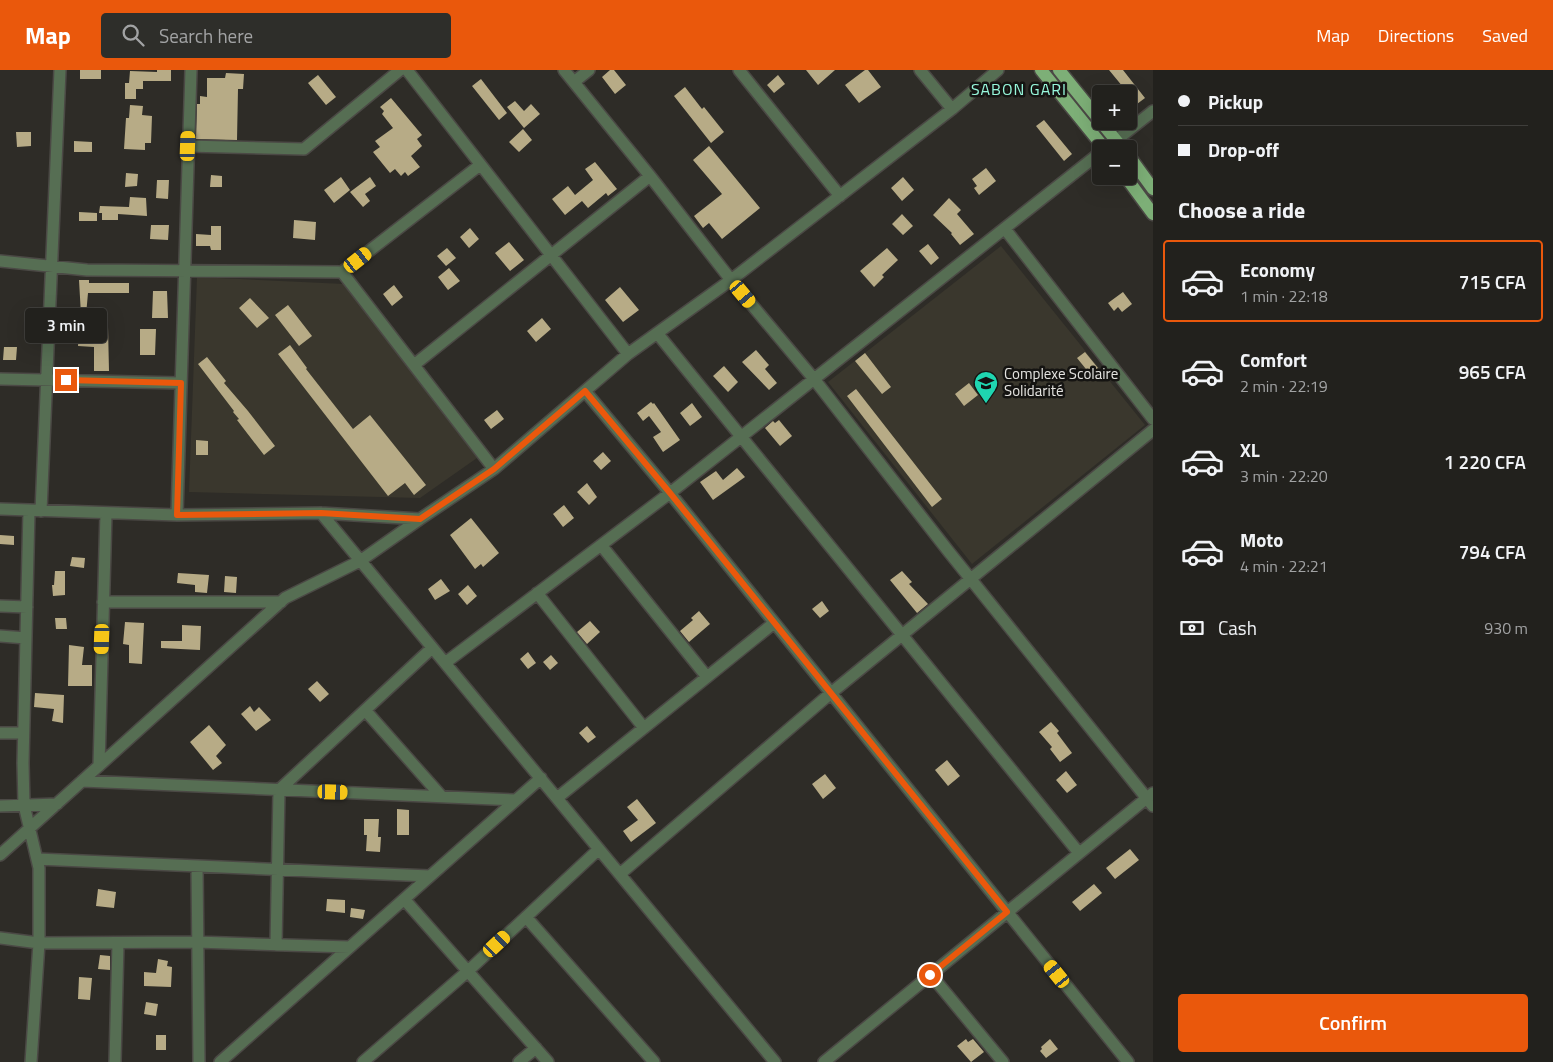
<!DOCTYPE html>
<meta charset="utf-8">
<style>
:root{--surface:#22211d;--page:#2e2e2a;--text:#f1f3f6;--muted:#a2a3a4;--line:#3f3e3b;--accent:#ea580c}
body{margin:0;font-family:"Titillium Web",sans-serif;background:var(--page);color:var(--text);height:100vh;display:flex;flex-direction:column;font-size:19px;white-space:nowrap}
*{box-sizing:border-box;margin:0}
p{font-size:16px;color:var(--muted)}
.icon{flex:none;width:28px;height:28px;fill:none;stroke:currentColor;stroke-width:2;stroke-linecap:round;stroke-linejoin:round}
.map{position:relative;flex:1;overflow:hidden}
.details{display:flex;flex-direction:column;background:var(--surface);width:400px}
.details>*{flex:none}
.hud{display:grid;align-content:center;height:110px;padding:0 25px;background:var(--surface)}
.fabs{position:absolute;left:1092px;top:15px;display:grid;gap:10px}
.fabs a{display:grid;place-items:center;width:45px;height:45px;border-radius:5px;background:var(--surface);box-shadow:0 5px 20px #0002,0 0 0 1px var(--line);font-size:25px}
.end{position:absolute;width:22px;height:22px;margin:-11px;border:6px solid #ea580c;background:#fff;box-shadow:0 0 0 2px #fff}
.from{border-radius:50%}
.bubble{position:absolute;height:35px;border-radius:5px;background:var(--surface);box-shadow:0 5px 20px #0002,0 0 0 1px var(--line);font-size:16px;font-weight:600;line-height:35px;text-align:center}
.car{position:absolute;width:15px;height:30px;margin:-15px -8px;border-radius:6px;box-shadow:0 0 4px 1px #0007;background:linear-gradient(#f5c518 24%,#345 0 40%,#f5c518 0 76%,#345 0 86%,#f5c518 0)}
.hud b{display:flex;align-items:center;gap:18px;height:48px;font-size:19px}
.hud b+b{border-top:1px solid var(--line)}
.hud i{width:12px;height:12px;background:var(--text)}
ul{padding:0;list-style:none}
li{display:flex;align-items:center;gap:15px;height:82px;margin:0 10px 8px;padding:0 15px;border:2px solid transparent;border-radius:5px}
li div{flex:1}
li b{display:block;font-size:19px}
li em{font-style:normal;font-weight:600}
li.on{border-color:var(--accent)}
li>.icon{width:45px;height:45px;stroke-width:1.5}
h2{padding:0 25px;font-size:22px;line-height:60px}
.pay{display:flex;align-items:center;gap:12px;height:55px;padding:0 25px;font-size:19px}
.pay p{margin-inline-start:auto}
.button{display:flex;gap:10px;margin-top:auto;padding:10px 25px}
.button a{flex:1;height:58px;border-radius:5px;background:var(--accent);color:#fff;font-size:20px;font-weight:600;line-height:58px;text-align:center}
header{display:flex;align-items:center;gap:30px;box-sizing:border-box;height:70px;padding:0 25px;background:var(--accent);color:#fff}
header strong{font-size:24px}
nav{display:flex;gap:28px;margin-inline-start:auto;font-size:18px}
.search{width:350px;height:45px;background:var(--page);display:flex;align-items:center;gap:12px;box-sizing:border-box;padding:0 18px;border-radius:5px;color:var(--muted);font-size:19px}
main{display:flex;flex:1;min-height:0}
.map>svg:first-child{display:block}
.built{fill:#3a372d}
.building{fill:#b7ab86}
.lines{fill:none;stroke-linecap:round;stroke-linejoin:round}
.minor-casing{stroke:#4b4945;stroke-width:14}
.major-casing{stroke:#4b4945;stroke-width:15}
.minor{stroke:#566e53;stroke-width:11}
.major{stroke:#7daf77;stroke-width:12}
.route{stroke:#ea580c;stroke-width:6}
.labels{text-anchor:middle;stroke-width:5;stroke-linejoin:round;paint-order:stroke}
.poi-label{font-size:15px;fill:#e5e4e1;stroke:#151412;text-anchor:start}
.neighbourhood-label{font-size:16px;letter-spacing:1px;fill:#97f8dc;stroke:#151412}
</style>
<header>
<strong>Map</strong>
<div class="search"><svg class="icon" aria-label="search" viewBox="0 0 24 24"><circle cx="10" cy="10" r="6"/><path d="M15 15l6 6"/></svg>Search here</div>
<nav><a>Map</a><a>Directions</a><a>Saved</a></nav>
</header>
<main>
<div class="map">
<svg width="1153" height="992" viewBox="0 0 1153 992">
<rect width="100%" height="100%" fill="#2e2c27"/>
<path class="built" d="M1001,176L1145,355L972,494L828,312Z
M197,207L344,214L477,388L420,428L189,422Z"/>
<path class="building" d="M80,0H101V9H80Z
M157,0H171V11H143V19H136V29H125V13H129L130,1L157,2Z
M610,0H614L626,15L615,24L602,7Z
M806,0H835L818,15Z
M865,0H868L881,17L859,33L845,15Z
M1109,0H1123L1145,28L1137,34Z
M226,3L244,4L243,19H238L237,70L196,69L197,34H200V26L207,27V8H225Z
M318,5L336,27L326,35L308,13Z
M778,5L785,14L774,23L767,15Z
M481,9L507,43L499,50L472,16Z
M685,17L702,39L704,37L724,62L711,73L674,26Z
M391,28L422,65L417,69L422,76L411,86L420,97L408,106L405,102L401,106L395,99L390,103L373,82L380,77L375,71L393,58L382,44L384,41L380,37Z
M515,31L524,41L531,34L540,44L524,58L507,37Z
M130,35L143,36L142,45L152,46L151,73H145V80L124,79L126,48H129Z
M1044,50L1072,84L1064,91L1036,56Z
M523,59L532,70L519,82L509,72Z
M16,62H31V76L17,77Z
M74,71L92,72V82H74Z
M709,76L760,138L722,169L709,153L703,158L694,146L722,124L693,90Z
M595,92L617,119L608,126L606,123L588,138L582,131L565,145L552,129L568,116L575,125L593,110L585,99Z
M986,98L996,111L979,125L974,118L977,116L972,109Z
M126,103L138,104L137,116L125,117Z
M211,105L222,106V117H210Z
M341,107L350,120L334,133L324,120Z
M370,107L376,116L365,124L370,131L363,137L350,122Z
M903,107L914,120L902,131L891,118Z
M157,110H169L168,129L156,128Z
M130,127L146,128L147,146L118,144V150H102V143H99L100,136L129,137Z
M949,128L961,140L957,144L974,164L960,175L951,164L952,163L933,145Z
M79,142L97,143V151H79Z
M902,144L913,156L903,165L892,154Z
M294,150L316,152L315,170L293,168Z
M151,155H169L168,170L150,169Z
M211,156H221V180H211L210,176H196V164L211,165Z
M470,158L479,169L469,178L460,167Z
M509,172L524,190L510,201L495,183Z
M928,174L939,188L931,195L919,181Z
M447,178L456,188L446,196L437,186Z
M887,178L898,190L882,205L884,207L874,217L860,201Z
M449,198L460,211L448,220L438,207Z
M79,210H89V213H129V223H88L86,245H81Z
M394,215L403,227L392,236L383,224Z
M620,217L639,240L623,252L605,230Z
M153,221H167L168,248H152Z
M1123,222L1132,234L1122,242L1118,237L1114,241L1108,233Z
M250,228L269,248L257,258L239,238Z
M288,235L312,266L299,276L275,245Z
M542,248L551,259L536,272L527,261Z
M97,257H108L109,301H94V277L78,276L79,263L97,266Z
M140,259H156L155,285H140Z
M290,275L307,298L306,299L353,359L370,345L426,415L414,425L405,413L388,426L278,284Z
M4,277H17L16,290H3Z
M756,280L769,295L765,299L777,313L769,320L742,292Z
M1085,282L1098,298L1090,304L1077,288Z
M865,283L891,317L882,324L855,291Z
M207,287L226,311L224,313L248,341L275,376L264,385L237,350L239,349L233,342L234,341L198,294Z
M724,296L738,312L728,322L713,306Z
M969,313L978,325L964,336L955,324Z
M856,319L942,429L932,437L847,326Z
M651,332L653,334L654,333L680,370L663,382L653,367L661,362L649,346L643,351L637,343Z
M692,333L702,347L690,356L680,343Z
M497,340L504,349L491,359L484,350Z
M779,350L792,366L780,376L765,358L773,351L775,353Z
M196,370L208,371V385H196Z
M603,382L611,391L601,400L593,391Z
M737,398L745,407L713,430L700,412L716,401L723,410Z
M587,413L597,427L589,435L577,422Z
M564,435L574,448L563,457L553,444Z
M471,448L499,483L483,497L481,494L475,499L450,465Z
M0,465L14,466V475L0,474Z
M72,487L85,488L84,498L70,496Z
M55,501H65V525L53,526L52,515H54Z
M902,501L912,512L909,514L928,534L917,543L890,510Z
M178,503L209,505L207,523L195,522V515L177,513Z
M225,506L237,507L236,523L224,522Z
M441,509L450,521L435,530L428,519Z
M468,515L477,526L467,535L458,524Z
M822,531L829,541L820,548L812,539Z
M699,541L710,554L689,572L680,561L693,550L691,548Z
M55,548H66L67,559H56Z
M590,551L600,562L587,574L577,562Z
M125,552L144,553L142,594L129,593V575L123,574Z
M182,555L201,556L200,580L161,578V571H182Z
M69,575L84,577L82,595H92V616H68Z
M528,582L536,593L528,599L520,589Z
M551,585L558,593L550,600L543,592Z
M317,611L329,624L320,632L308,619Z
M35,623L64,625L63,653L52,651L54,639L34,637Z
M250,636L254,642L259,637L271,650L256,661L241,644Z
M1051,652L1059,661L1057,663L1072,683L1060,692L1050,679L1052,677L1039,662Z
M209,655L226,675L216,686L222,693L213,700L190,672Z
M587,656L596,667L588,673L579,663Z
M947,690L960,706L948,716L935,700Z
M1066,701L1077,715L1067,723L1056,710Z
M825,704L836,718L823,729L812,714Z
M637,729L656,753L631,772L623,761L638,750L627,737Z
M397,739L409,740V765H397Z
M364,749H379L378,767H381L380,782L366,781L367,765H364Z
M1130,779L1139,790L1115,809L1106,798Z
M1094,814L1102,823L1080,841L1072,832Z
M98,819L116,822L114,838L96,836Z
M327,829L345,830V843L326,841Z
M351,838L365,840L363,849L350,847Z
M100,885L110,886V900L98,899Z
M158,889L168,891L167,896L172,897L171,917L144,916V902L156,903Z
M79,907L92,908L90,930L78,929Z
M146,932L158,934L156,946L144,944Z
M156,965H166V980H156Z
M966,969L968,972L973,969L984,982L971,992L957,976Z
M1050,969L1058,979L1046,988L1040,981L1042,979L1041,977Z"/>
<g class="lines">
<g class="minor-casing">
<path id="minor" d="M407,0L628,284
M564,0L650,106L731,210L814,309L949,482L1153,736
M739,0L840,126
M920,0L952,39
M574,12L589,0
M187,76L304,79L400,0
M1109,76L1153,41
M1005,159L1153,349
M0,191L87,200L342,202L480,95
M342,202L494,399
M657,263L1079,783
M414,295L650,106
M0,309L181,313
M585,321L670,423L1128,992
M0,439L177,445L321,443L420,449L494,399L628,284L731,210L952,39L998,0
M29,440L23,693L24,735L39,798V873L31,992
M41,441L60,0
M321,443L775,992
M177,445L191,0
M601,475L707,607
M537,523L644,658
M103,532H281
M0,536L27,537
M0,566L26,568
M445,593L670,423L1101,82
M365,640L442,727
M0,663H23
M99,696L106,443
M82,711L516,730
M557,728L774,553
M0,736L57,734
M0,785L285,528L360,491L420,449
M37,789L430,806
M197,796L199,992
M620,804L831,623L1153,360
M404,829L548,992
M526,847L654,992
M0,868L39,873L196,872L349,877
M276,875L279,720L432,578
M931,905L1003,992
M115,992L118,873
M220,992L541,708
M363,992L468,901L599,779
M519,992L536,978
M824,992L1153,723"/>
</g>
<g class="major-casing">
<path id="major" d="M1041,0L1105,79
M1059,0L1123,79
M1129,86L1153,119
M1125,106L1153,144"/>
</g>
<use href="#minor" class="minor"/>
<use href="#major" class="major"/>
</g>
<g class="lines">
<path class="route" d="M66,310L181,313L177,445L321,443L420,449L494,399L585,321L670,423L1007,842L930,905"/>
</g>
<defs>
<g id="school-pin" transform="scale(1.25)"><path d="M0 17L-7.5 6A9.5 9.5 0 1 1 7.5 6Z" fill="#1fd5b0" stroke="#151412"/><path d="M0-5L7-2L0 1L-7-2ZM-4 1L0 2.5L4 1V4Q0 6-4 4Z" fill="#111"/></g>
</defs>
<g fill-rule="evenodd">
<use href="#school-pin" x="986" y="313"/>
</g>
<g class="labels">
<g class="poi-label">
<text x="1004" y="309">Complexe Scolaire<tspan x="1004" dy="17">Solidarité</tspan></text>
</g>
<g class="neighbourhood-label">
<text x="1019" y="25">SABON GARI</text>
</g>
</g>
</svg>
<div class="fabs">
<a>+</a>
<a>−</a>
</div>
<i class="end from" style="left:930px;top:905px"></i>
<i class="end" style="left:66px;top:310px"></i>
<div class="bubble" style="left:25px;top:238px;width:82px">3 min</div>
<i class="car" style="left:188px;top:76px;rotate:2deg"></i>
<i class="car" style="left:358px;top:190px;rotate:52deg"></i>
<i class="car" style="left:743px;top:224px;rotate:140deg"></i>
<i class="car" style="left:102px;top:569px;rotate:182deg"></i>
<i class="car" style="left:333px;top:722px;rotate:92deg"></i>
<i class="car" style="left:497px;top:874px;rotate:47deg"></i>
<i class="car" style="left:1057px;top:904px;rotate:321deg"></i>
</div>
<section class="details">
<div class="hud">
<b><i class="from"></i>Pickup</b>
<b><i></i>Drop-off</b>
</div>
<h2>Choose a ride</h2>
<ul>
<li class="on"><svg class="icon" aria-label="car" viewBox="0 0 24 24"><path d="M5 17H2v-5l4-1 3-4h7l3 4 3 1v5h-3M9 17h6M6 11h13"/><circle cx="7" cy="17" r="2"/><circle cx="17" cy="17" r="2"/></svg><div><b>Economy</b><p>1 min · 22:18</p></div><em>715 CFA</em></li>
<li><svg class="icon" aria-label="car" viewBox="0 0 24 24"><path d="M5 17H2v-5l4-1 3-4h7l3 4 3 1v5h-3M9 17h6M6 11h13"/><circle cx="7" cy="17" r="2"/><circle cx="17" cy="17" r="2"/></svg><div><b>Comfort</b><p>2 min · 22:19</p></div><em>965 CFA</em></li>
<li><svg class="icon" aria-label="car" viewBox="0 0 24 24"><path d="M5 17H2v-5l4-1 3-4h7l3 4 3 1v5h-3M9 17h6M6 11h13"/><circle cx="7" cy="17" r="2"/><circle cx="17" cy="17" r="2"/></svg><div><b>XL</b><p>3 min · 22:20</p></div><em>1 220 CFA</em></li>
<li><svg class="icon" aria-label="car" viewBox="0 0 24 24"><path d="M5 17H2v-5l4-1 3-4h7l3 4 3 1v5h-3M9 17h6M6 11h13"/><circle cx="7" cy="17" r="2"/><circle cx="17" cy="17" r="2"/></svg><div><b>Moto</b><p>4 min · 22:21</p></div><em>794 CFA</em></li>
</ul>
<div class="pay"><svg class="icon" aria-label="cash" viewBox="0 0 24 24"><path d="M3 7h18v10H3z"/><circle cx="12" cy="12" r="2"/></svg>Cash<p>930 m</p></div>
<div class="button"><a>Confirm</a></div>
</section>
</main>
